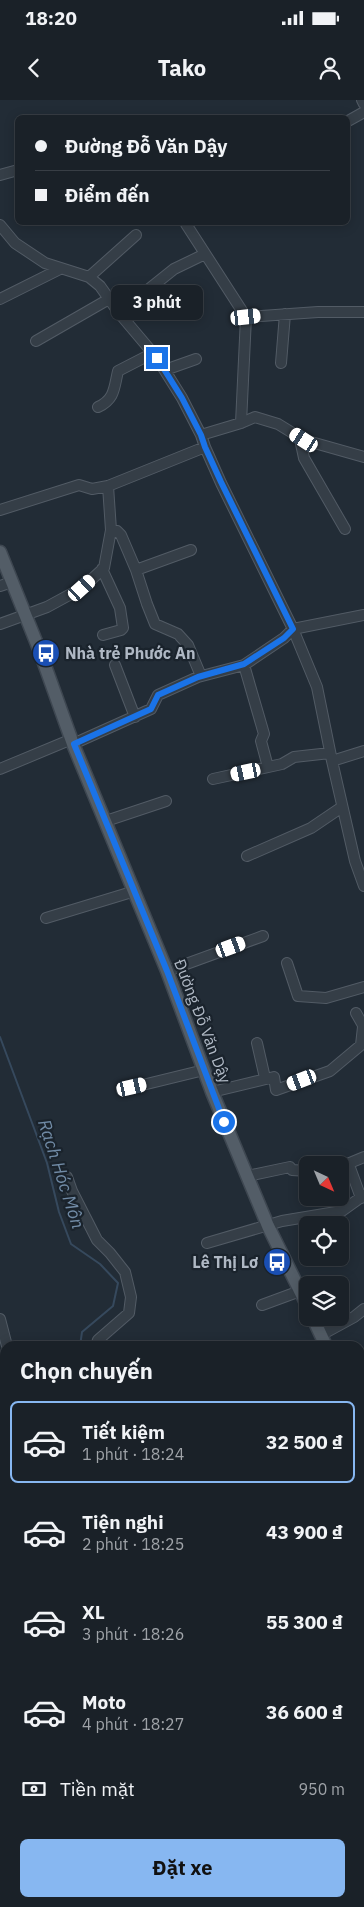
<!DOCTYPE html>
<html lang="vi">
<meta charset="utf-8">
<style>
:root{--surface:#1a2128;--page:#272e34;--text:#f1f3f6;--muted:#9fa3a8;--line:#383e45;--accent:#87b7f1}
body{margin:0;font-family:"IBM Plex Sans",sans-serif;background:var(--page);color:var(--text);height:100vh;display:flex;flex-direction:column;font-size:19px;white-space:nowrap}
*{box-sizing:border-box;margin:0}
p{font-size:16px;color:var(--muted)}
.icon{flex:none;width:28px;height:28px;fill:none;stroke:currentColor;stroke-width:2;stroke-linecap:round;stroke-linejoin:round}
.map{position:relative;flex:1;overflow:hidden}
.panel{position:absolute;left:0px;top:1241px;width:365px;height:566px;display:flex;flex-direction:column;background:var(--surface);border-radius:15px 15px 0 0;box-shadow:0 2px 12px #0003,0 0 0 1px var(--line)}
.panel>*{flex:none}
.guide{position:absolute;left:15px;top:15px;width:335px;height:110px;border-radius:8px;box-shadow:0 2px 12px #0003,0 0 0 1px var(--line);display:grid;align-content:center;height:110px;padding:0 20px;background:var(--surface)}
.needle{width:32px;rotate:136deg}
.fabs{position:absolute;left:299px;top:1056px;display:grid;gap:10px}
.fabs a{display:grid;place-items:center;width:50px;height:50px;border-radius:8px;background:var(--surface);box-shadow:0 2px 12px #0003,0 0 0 1px var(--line);font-size:25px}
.end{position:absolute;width:22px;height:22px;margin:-11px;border:6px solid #1a73e8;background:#fff;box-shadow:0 0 0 2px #fff}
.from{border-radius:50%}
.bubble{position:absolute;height:35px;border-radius:8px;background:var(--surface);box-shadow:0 2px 12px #0003,0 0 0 1px var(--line);font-size:16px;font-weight:800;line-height:35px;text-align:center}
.car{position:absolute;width:15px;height:30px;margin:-15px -8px;border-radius:6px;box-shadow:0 0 4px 1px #0007;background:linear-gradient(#fff 24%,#345 0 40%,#fff 0 76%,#345 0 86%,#fff 0)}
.guide b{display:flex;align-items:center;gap:18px;height:48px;font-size:19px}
.guide b+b{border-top:1px solid var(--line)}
.guide i{width:12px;height:12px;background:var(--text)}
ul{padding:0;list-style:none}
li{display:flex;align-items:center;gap:15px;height:82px;margin:0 10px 8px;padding:0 10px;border:2px solid transparent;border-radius:8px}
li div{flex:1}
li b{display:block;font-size:19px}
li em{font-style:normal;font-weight:800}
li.active{border-color:var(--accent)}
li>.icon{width:45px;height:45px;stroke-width:1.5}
h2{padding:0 20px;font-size:22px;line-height:60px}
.pay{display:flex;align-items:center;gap:12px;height:55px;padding:0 20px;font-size:19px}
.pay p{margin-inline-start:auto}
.primary-button{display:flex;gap:10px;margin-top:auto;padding:10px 20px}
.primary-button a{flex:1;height:58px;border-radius:8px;background:var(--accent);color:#111;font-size:20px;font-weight:800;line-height:58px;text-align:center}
.status{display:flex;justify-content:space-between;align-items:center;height:35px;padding:0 25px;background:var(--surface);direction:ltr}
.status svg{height:14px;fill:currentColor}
header{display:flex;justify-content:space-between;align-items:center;height:65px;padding:0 20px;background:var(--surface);font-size:22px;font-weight:800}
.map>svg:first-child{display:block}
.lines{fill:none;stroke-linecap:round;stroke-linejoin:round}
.stream{stroke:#36495d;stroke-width:2}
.minor-casing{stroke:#525b65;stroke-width:12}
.major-casing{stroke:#3e4751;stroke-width:15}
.minor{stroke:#353e47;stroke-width:10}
.major{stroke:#535d67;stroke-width:12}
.route{stroke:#1a73e8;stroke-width:6}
.labels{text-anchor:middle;stroke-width:4.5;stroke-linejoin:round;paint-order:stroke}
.poi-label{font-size:16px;font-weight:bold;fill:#afb8c4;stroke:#1a232c;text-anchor:start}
.street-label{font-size:16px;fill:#afb8c4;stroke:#1a232c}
.water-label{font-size:18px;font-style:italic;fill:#718ba6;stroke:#1a232c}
</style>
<div class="status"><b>18:20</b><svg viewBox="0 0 49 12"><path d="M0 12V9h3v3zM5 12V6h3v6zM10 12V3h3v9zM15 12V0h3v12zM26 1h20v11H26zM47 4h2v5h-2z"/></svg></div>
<header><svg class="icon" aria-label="back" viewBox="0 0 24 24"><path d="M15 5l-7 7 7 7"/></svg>Tako<svg class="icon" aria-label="person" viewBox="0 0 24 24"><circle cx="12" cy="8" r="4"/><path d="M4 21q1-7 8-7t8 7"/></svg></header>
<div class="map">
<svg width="364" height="1807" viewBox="0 0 364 1807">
<rect width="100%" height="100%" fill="#222c36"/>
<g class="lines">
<path class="stream" d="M0,937L47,1063L59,1112L71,1144L100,1164L118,1183L113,1206L82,1232L80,1246
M360,1499L364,1504"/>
<g class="minor-casing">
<path id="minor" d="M362,0L364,4
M348,21L364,12
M0,75L18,70
M188,122L186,124L246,217L241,323
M0,125L15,143L45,163L89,177L100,186L119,213L157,258L182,298L201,335L205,347L221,383L293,529L317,587L332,661L355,761L364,786
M89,177L136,135
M0,199L60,169
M119,213L174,169L205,154
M246,217L318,212H364
M36,241L109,199
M281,263L285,214
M165,270L196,259
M98,307C115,299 114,288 118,271L153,253
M201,335L241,323L255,317L278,324L304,340L364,357
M304,340L301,344L304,358L345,429
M0,410L79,385L92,389L108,386L205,347
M111,430L117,431L121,435L136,470L147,504L155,524L178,534L188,545L201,576
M102,469L120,508L123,528L121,530L103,535
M136,470L191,450
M0,486L12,482
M0,524L47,507L82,488L104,468L111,430L108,386
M115,565L135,617
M244,565L264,634L261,641L268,667
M73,644L151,609L158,595L198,577L244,565L284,538L293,529L364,515
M332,661L364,651
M0,669L72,639
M213,679L282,664L294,657L330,653
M106,721L166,701
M247,756L311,728L342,707
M46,818L135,791
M287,863L298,896L326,898L364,887
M167,871L263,836
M356,913L364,927
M257,943L265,978
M122,990L204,970
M212,992L274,977L276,990L330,971L361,945L363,927
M349,1065L361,1098
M340,1067L364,1057
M247,1076L290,1067L292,1070L308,1071
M67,1077L72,1091L97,1140L110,1153L125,1172L131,1197L129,1213L98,1240L96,1246
M207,1143L282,1121L342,1111L364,1095
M262,1205L300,1191
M0,1219L7,1246
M321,1235L354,1217L364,1209
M0,1259L5,1258
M0,1362L5,1359
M360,1390L364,1386
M0,1491L5,1488
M0,1580L5,1584
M0,1667L3,1669L5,1666
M212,1802L216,1807
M359,1802L364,1807
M72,1807L77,1802
M309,1807L313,1802"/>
</g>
<g class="major-casing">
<path id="major" d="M0,452L39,549L73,644L167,871L212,992L268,1126L308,1207
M313,1218L326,1246
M360,1305L364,1311
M360,1682L364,1678
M231,1807L236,1802"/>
</g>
<use href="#minor" class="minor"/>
<use href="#major" class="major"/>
</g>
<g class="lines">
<path class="route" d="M157,258L182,298L201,335L205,347L221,382L293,529L284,538L244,564L198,577L158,595L151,609L74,644L167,871L224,1022"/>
</g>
<defs>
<g id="bus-disc" transform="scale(1.4375)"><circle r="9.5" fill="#1a4fb4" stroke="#1a232c"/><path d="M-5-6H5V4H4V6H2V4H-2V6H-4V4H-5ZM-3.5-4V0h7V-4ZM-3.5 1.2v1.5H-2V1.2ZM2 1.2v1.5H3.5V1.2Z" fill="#fff"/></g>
</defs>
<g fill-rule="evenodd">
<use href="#bus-disc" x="46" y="553"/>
<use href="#bus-disc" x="277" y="1162"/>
</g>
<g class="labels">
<g class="poi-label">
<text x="65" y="559">Nhà trẻ Phước An</text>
<text x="258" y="1168" text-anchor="end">Lê Thị Lơ</text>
</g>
<g class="street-label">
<text transform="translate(203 921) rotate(69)" y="6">Đường Đỗ Văn Dậy</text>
</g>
<g class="water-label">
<text transform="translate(61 1074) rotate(72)" y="6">Rạch Hóc Môn</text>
</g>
</g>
</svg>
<div class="fabs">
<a><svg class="needle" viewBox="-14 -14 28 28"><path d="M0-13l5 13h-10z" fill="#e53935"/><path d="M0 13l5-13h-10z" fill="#9fa3a8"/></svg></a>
<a><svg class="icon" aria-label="locate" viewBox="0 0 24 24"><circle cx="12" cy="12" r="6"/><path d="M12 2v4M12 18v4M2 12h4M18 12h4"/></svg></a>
<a><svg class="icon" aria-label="layers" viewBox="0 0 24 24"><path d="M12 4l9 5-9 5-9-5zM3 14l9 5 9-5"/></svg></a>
</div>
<i class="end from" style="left:224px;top:1022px"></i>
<i class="end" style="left:157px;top:258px"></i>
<div class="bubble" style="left:111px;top:185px;width:92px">3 phút</div>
<i class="car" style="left:246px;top:217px;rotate:84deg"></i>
<i class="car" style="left:304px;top:340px;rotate:303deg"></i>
<i class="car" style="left:82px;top:488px;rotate:48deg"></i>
<i class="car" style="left:246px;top:672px;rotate:258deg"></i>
<i class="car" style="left:231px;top:847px;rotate:70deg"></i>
<i class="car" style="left:302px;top:980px;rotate:249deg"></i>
<i class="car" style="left:132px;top:987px;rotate:77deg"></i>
<div class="guide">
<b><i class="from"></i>Đường Đỗ Văn Dậy</b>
<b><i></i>Điểm đến</b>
</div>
<section class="panel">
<h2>Chọn chuyến</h2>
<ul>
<li class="active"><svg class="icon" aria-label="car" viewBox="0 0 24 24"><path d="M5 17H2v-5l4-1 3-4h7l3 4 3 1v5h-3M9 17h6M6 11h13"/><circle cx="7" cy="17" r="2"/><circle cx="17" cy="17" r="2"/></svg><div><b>Tiết kiệm</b><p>1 phút · 18:24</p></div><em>32 500 ₫</em></li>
<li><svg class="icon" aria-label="car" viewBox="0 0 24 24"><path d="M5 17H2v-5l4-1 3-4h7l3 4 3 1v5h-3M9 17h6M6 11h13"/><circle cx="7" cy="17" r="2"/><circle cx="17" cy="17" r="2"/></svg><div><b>Tiện nghi</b><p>2 phút · 18:25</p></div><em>43 900 ₫</em></li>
<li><svg class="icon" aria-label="car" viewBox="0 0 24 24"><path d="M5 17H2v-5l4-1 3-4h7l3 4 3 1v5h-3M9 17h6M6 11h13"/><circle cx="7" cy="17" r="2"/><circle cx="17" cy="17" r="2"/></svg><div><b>XL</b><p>3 phút · 18:26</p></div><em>55 300 ₫</em></li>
<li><svg class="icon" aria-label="car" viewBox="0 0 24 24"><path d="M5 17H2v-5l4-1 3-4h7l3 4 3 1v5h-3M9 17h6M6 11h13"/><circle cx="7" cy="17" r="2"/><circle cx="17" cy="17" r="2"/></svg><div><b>Moto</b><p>4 phút · 18:27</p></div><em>36 600 ₫</em></li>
</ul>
<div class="pay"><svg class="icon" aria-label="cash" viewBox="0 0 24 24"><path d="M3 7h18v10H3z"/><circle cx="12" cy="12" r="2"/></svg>Tiền mặt<p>950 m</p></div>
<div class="primary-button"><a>Đặt xe</a></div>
</section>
</div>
